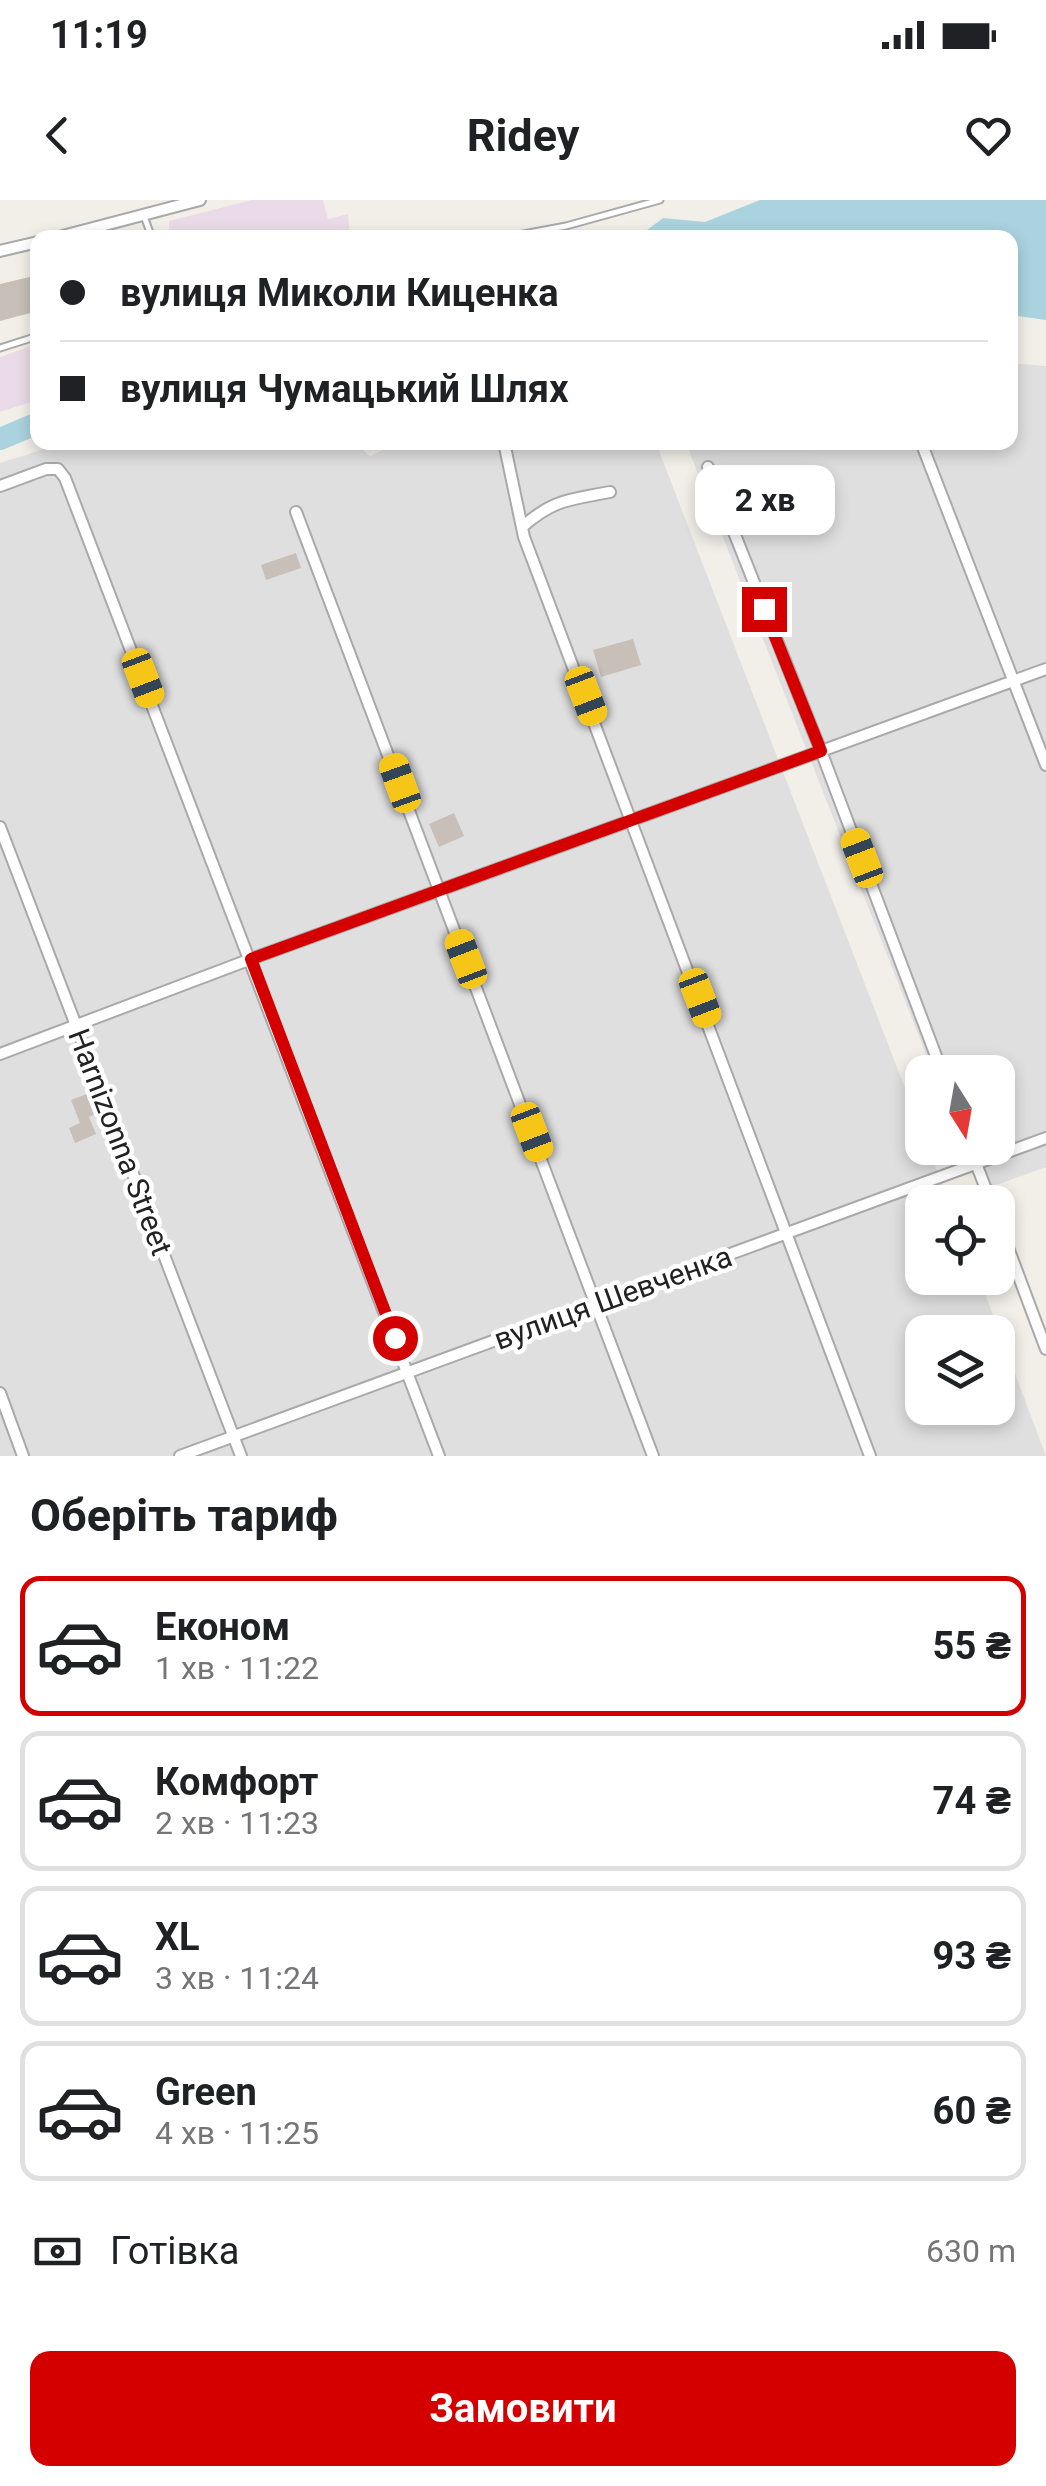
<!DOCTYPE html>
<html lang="uk">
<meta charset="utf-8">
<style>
:root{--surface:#fff;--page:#f2f2f2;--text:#202124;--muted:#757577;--line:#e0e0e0;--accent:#d40000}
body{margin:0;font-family:Roboto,sans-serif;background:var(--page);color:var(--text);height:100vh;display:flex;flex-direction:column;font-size:38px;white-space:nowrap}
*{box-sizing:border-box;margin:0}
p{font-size:32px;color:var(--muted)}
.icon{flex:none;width:55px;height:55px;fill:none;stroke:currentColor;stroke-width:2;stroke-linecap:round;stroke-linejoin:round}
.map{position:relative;height:1256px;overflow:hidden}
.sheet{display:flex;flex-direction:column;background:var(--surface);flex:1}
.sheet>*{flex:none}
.top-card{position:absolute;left:30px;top:30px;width:988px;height:220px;border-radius:20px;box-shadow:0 5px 15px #0003;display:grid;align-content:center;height:220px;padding:0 30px;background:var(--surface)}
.needle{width:65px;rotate:169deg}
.buttons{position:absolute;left:905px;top:855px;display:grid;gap:20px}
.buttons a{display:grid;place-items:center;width:110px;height:110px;border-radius:20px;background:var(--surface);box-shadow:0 5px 15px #0003;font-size:50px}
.end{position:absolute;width:45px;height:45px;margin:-22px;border:12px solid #d40000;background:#fff;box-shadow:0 0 0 5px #fff}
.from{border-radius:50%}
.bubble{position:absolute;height:70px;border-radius:20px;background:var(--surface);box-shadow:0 5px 15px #0003;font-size:32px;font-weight:700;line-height:70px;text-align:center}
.car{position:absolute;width:30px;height:60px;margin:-30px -15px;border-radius:12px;box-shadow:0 0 8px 2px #0007;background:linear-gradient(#f5c518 24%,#345 0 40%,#f5c518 0 76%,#345 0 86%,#f5c518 0)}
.top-card b{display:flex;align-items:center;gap:35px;height:95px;font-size:38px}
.top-card b+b{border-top:2px solid var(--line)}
.top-card i{width:25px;height:25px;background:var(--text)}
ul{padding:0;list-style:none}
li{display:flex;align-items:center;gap:30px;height:140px;margin:0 20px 15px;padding:0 10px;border:5px solid var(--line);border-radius:20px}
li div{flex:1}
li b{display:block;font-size:38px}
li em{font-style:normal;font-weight:700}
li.active{border-color:var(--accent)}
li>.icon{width:90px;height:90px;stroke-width:1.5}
h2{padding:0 30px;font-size:45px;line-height:120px}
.pay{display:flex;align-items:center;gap:25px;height:110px;padding:0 30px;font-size:38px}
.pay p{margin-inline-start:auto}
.primary-button{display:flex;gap:20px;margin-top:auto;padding:20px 30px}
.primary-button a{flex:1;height:115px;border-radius:20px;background:var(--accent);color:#fff;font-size:40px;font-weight:700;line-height:115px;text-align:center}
.status{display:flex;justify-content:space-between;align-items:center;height:70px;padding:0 50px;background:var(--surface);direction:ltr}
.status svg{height:28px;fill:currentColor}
header{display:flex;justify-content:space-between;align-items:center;height:130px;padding:0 30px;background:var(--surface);font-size:45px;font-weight:700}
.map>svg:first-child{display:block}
.residential{fill:#e0dfdf;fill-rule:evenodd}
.industrial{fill:#ebdbe8}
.water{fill:#aad3df}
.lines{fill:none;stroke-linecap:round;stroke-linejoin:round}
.river{stroke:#aad3df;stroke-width:22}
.building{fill:#c7bfb8}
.service-casing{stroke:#a9a9a9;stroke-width:9}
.minor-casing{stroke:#a9a9a9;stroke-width:14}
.service{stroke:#fff;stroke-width:5}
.minor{stroke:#fff;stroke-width:10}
.route{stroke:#d40000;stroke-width:12}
.labels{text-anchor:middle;stroke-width:9;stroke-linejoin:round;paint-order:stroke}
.street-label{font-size:30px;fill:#222;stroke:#fff}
</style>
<div class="status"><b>11:19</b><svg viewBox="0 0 49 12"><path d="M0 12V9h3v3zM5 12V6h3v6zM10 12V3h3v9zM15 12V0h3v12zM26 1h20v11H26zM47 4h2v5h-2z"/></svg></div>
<header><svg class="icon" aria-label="back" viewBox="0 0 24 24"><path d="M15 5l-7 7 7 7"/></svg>Ridey<svg class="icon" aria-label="heart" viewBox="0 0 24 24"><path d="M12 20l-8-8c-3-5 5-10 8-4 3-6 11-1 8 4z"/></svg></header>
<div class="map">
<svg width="1046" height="1256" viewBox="0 0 1046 1256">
<rect width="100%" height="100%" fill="#f2efe9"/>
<path class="residential" d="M1010,163L1046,166V967L980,991L963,948H998V872H933L686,243L1010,242Z
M67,242H353L370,256L399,242L656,243L922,932V948H928L950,1002H922V1078H979L1046,1256H0V263ZM922,1132H998V1208H922Z"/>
<path class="industrial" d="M252,0H323L328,19L348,14L350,37H169V21Z
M37,144V200L0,212V157Z"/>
<path class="water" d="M760,0H1046V120L1010,115V38L570,37L571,34L603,30L639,36L663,18L705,22Z"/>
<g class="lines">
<path class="river" d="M0,239L38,223"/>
</g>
<path class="building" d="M38,75V111L0,121V84Z
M296,353L301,368L266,380L261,365Z
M633,439L641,465L601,477L593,450Z
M454,613L464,636L439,647L429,624Z
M92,892L100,912L89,917L96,934L75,943L69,928L80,923L71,900Z"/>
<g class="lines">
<g class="service-casing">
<path id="service" d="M144,16L152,38
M501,38L566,26L660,0
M0,148L38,136"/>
</g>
<g class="minor-casing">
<path id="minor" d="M55,38L200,0
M0,51L38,42
M921,242L1046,565
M505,247L524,337L870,1256
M708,267L821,551L942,872
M0,286L46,269H58L65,278L439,1256
M296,312L653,1256
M522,327C554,299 569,300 610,292
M0,627L241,1256
M0,854L251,759L1046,469
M970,948L991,1002
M998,1021L1046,1149
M0,1193L23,1256
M180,1256L1046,938"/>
</g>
<use href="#service" class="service"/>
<use href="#minor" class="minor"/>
</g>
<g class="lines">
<path class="route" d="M395,1138L251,759L821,551L764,409"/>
</g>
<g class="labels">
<g class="street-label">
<text transform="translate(120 942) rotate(69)" y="10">Harnizonna Street</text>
<text transform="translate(613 1098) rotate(-20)" y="10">вулиця Шевченка</text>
</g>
</g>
</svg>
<div class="buttons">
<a><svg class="needle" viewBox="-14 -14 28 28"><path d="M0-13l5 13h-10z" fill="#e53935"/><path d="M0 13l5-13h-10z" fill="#757577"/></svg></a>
<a><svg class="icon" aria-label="locate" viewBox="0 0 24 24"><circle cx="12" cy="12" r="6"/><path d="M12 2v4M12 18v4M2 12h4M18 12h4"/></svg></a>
<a><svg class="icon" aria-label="layers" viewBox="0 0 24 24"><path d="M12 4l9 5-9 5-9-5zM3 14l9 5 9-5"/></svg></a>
</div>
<i class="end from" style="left:395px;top:1138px"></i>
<i class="end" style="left:764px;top:409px"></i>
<div class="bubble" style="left:695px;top:265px;width:140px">2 хв</div>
<i class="car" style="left:143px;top:478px;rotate:159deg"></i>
<i class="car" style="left:586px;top:496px;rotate:159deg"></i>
<i class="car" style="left:400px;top:583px;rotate:340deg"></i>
<i class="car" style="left:862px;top:658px;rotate:339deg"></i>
<i class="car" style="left:466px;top:759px;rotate:339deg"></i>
<i class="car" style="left:700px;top:798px;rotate:159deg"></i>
<i class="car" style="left:532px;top:932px;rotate:159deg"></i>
<div class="top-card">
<b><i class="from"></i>вулиця Миколи Киценка</b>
<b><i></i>вулиця Чумацький Шлях</b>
</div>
</div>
<section class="sheet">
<h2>Оберіть тариф</h2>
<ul>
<li class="active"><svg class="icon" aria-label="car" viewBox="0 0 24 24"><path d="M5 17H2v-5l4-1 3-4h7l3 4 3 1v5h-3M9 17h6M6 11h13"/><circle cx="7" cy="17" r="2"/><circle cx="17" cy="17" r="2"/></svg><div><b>Економ</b><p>1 хв · 11:22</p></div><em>55 ₴</em></li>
<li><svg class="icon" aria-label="car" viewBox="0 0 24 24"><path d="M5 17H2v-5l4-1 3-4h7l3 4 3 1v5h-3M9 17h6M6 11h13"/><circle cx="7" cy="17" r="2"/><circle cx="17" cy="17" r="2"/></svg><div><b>Комфорт</b><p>2 хв · 11:23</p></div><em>74 ₴</em></li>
<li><svg class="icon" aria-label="car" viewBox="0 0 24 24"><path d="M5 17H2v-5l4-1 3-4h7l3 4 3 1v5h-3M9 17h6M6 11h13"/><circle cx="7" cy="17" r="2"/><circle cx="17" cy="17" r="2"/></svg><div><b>XL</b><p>3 хв · 11:24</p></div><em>93 ₴</em></li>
<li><svg class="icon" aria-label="car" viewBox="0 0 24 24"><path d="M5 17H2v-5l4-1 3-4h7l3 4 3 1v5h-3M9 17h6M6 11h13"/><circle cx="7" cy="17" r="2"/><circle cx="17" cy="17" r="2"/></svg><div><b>Green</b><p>4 хв · 11:25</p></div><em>60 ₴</em></li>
</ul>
<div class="pay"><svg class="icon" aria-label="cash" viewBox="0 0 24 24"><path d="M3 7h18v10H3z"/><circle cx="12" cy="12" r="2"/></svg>Готівка<p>630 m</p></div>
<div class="primary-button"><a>Замовити</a></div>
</section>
